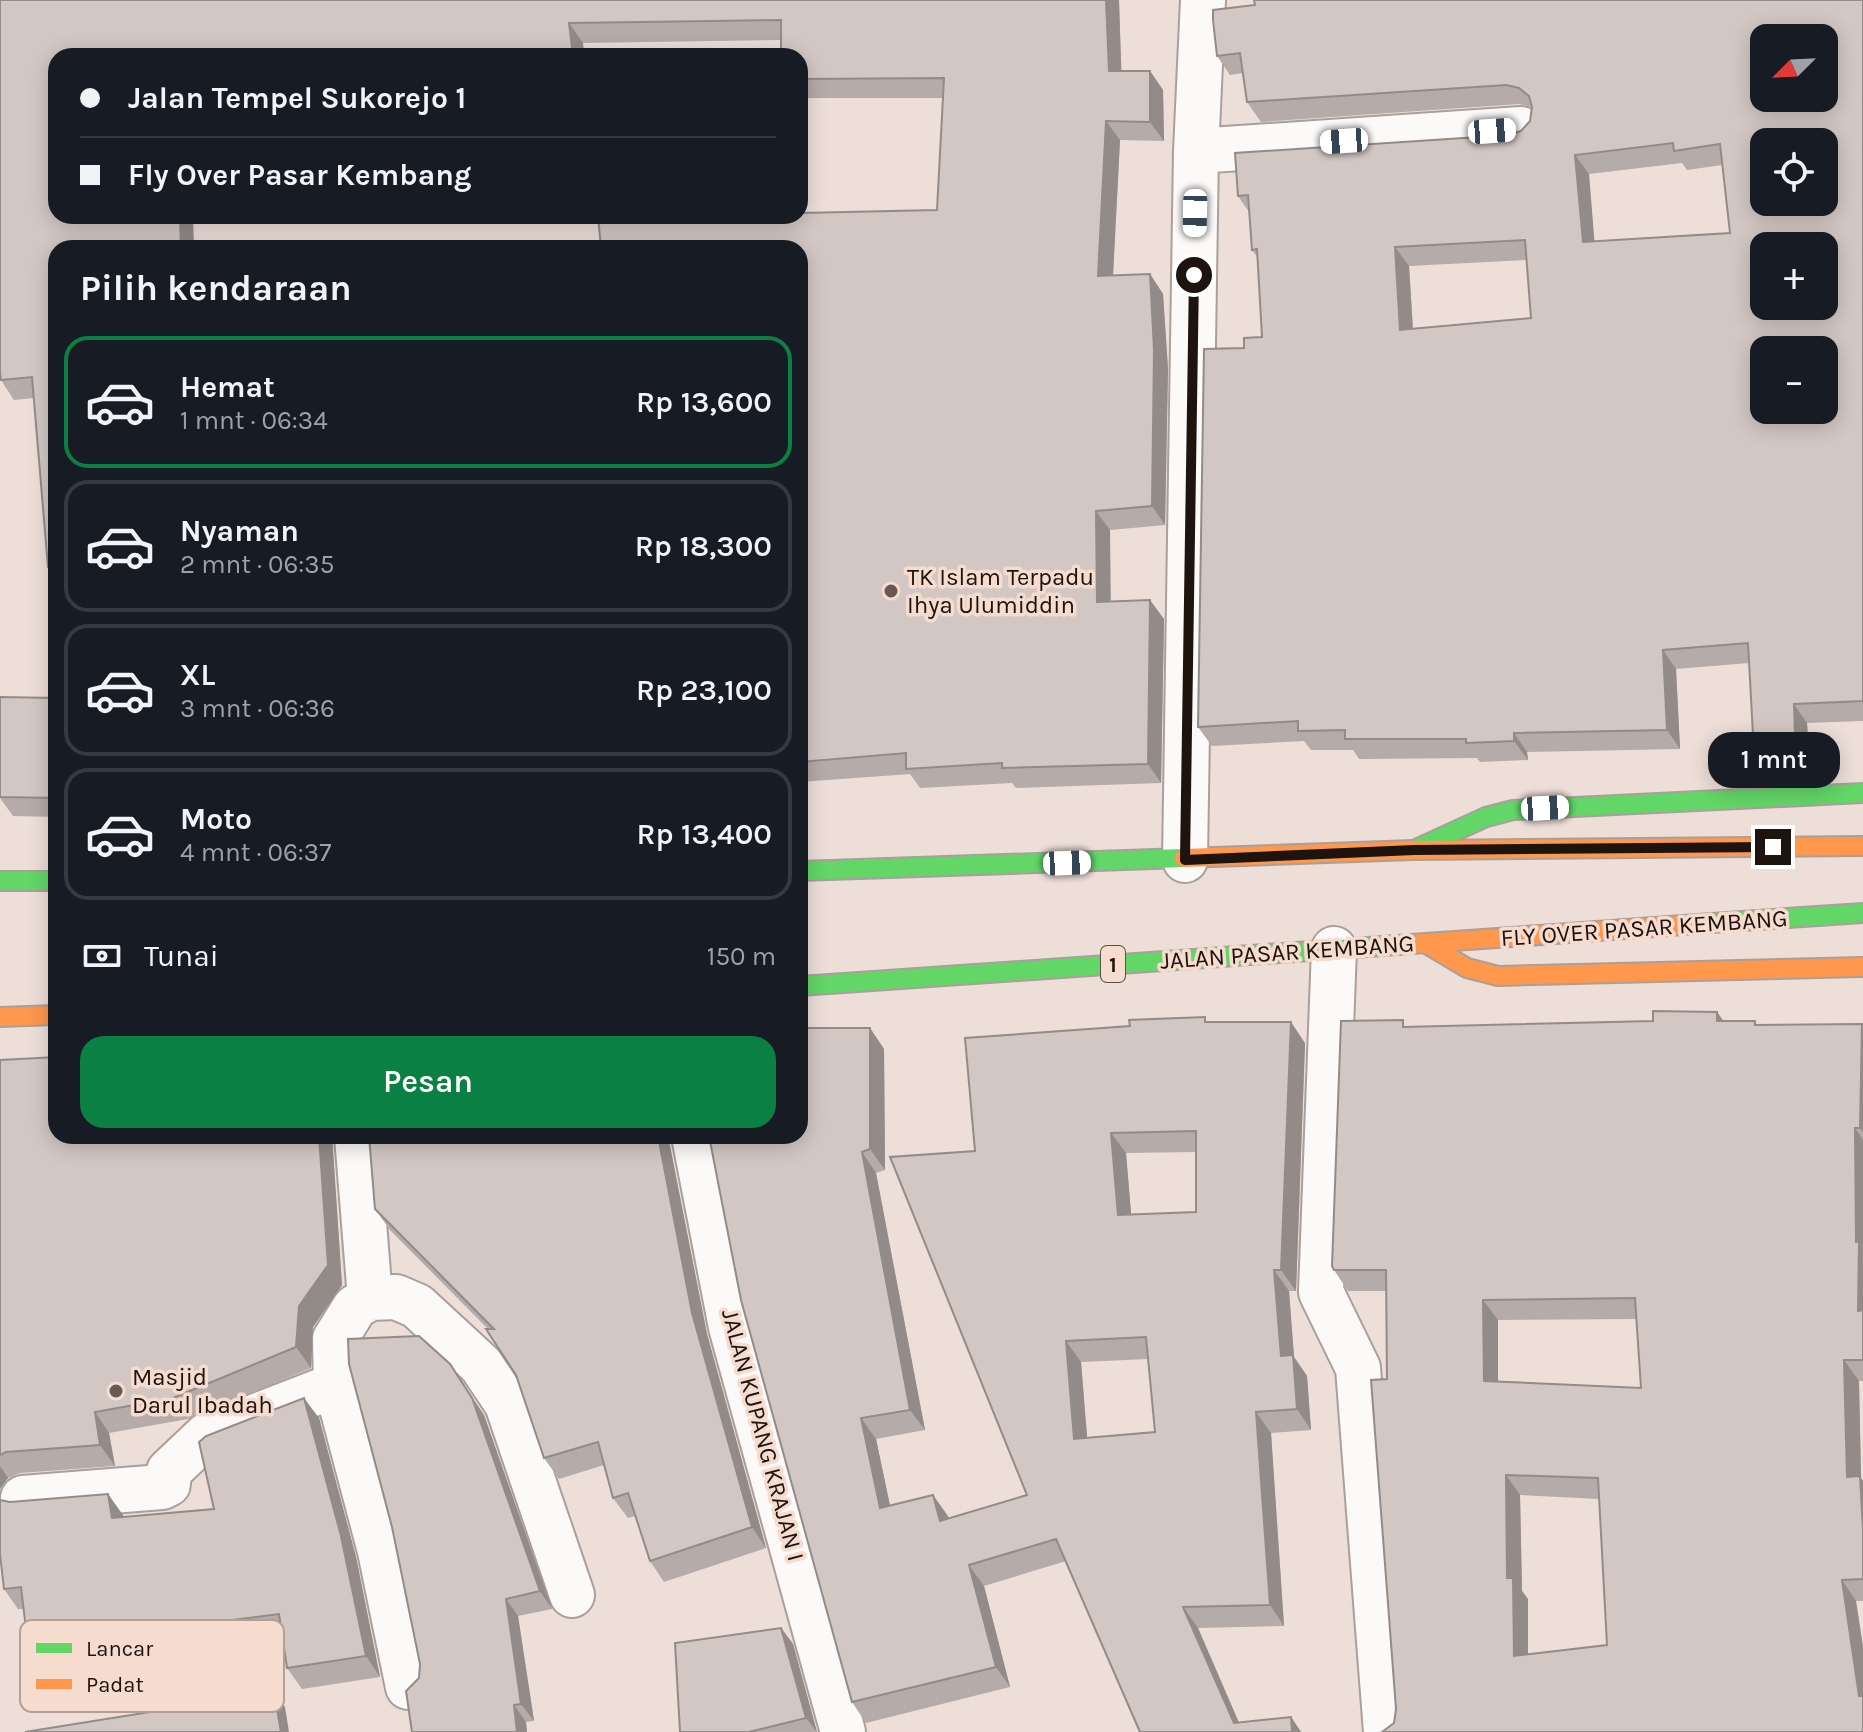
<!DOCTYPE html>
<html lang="id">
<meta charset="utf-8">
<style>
:root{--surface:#171b24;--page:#20242c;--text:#f1f3f6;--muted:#9ea1a6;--line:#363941;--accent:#0b8043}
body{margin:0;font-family:Karla,sans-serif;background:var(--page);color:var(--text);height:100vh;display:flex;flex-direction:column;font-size:30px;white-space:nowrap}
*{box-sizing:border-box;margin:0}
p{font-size:26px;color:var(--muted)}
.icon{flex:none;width:44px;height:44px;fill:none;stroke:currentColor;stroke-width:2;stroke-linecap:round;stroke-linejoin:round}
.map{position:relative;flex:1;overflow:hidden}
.panel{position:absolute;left:48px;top:240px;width:760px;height:904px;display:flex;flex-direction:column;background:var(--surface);border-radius:24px;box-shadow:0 4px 20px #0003}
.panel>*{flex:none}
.hud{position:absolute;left:48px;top:48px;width:760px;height:176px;border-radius:24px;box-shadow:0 4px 20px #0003;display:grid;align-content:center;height:176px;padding:0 32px;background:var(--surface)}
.needle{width:52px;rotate:246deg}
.controls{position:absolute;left:1750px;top:24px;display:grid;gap:16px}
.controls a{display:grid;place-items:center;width:88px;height:88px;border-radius:16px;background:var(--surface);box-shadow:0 4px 20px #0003;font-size:40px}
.end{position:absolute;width:36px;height:36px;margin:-18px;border:10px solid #1d130f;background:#fff;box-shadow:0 0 0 4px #fff}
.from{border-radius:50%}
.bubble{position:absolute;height:56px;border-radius:24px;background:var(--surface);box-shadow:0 4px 20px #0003;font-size:26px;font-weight:600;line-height:56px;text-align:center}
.car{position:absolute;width:24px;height:48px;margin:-24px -12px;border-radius:10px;box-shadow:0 0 6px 2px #0007;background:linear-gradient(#fff 24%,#345 0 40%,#fff 0 76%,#345 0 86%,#fff 0)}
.hud b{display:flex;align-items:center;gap:28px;height:76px;font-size:30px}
.hud b+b{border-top:2px solid var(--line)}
.hud i{width:20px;height:20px;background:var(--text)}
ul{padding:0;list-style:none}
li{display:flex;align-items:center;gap:24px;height:132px;margin:0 16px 12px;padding:0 16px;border:4px solid var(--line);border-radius:24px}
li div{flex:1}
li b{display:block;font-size:30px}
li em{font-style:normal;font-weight:600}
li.on{border-color:var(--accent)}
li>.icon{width:72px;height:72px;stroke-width:1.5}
h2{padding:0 32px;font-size:36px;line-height:96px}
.pay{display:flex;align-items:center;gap:20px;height:88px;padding:0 32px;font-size:30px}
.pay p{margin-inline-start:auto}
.cta{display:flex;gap:16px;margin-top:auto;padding:16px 32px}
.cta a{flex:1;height:92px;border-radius:24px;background:var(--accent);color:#fff;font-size:32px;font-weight:600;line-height:92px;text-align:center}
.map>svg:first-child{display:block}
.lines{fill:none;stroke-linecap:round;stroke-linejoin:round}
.street-casing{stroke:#aa9f9a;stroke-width:48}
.fast-casing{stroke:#aa9f9a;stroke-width:22}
.slow-casing{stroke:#aa9f9a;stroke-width:22}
.street{stroke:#fcfaf9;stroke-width:44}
.fast{stroke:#63d668;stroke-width:18}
.slow{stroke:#ff974d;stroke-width:18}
.wall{fill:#b5aba8;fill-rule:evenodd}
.shaded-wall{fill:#938b88}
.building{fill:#d2c7c3;stroke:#938b88;stroke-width:2;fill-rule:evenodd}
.route{stroke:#1d130f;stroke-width:10}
.poi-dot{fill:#665a55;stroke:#f6dbcf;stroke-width:3}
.labels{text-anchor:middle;stroke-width:7;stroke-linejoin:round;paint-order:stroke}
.shield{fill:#f6dbcf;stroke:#5e4f49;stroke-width:2}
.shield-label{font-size:22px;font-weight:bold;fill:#1d130f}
.poi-label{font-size:24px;fill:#1d130f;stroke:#f6dbcf;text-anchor:start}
.street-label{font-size:24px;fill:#1d130f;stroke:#f6dbcf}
.key{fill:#f6dbcf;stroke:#b59f95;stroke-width:2}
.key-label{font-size:22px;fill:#1d130f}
</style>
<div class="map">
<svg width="1863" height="1732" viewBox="0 0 1863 1732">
<rect width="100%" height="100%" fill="#edded8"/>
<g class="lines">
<g class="street-casing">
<path id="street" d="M1196,151L1521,129
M1185,860L1196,151L1203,0
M1334,949L1321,1292L1358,1368L1386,1732
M357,1136L370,1298
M694,1136L731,1327L843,1732
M23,1498L162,1487L168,1484L169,1471L207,1435L336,1385
M408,1687L380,1551L336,1385L335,1339L355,1307L370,1298L396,1297L417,1306L481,1365L507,1404L572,1595"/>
</g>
<g class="fast-casing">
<path id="fast" d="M1414,850L1486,817L1513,810L1863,793
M800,871L1184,858
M0,881H56
M1712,923L1863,913
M800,986L1382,946"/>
</g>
<g class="slow-casing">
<path id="slow" d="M1184,858L1414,850L1863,846
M1425,943L1467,968L1498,976L1863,967
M1382,946L1712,923
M0,1017L56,1015"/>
</g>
<use href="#street" class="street"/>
<use href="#fast" class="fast"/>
<use href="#slow" class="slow"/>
</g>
<path class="wall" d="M0,0H1119L1121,71H1150L1163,90L1164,141L1120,140L1113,275L1150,274L1163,294L1168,369L1165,525L1110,530V602L1164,619L1161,783L1016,788L1012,783L920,788L910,774L800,782V216L937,210L943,98H800V56L781,40L583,43L584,56H56L53,573L48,567L34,398L14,400L1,380Z
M1863,0V721L1807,723L1809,753L1766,755L1753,735L1749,663L1676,669L1680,749L1527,752L1528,760L1480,762L1477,758L1359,759L1353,750H1311L1304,741L1212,746L1198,727L1244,348L1262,337L1258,258L1252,250L1249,212L1238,196L1509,135L1521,131L1530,121L1532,107L1519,104L1261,122L1247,102L1243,73L1230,75L1217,56L1255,5ZM1682,163L1687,170L1722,165L1730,233L1594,241L1589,174ZM1527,260L1531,318L1413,328L1409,266Z
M0,697L56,698V817L13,816L0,798Z
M1717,1012L1724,1021L1758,1025L1862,1024L1863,1026V1381H1859L1861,1478L1863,1481V1601H1856L1863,1647V1732L1394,1723L1396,1709L1387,1379L1386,1291H1348L1334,1270L1408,1027L1653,1021ZM1636,1319L1641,1388L1498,1381V1320ZM1520,1495L1599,1499L1607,1645L1528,1654V1599L1522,1591Z
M1208,1022L1305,1043L1296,1291H1289L1294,1357L1307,1376L1311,1430L1271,1433L1284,1626L1198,1628L1239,1723L1291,1717L1301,1732H1140L1066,1561L984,1586L1010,1687L866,1723L852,1702L709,1136L870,1028L884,1049L885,1170L876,1173L925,1430L876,1439L890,1506L933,1495L948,1519L1027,1495L975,1151ZM1196,1152V1212L1131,1215L1126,1153ZM1148,1359L1155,1432L1087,1438L1081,1362Z
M0,1060L332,1136L342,1285L313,1327L311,1368L188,1419L109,1433L115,1466L20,1473L8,1478L0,1489Z
M369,1136H670L669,1141L707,1334L766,1548L664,1582L650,1561L635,1516L628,1518L613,1498L604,1465L559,1479L544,1458L516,1375L488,1329L390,1230L375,1209Z
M484,1415L552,1609L518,1616L534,1721L526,1722L527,1732H412L419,1678Z
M319,1418L356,1557L380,1677L302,1689L287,1668L283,1636L43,1667L28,1646L24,1609H18L4,1589L10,1502L108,1494L123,1517L214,1509Z
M781,1628L793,1644L817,1732H680Z"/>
<path class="shaded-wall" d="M1106,0H1119L1122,90L1109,71Z
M569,23L583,43L584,56H573Z
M1150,71L1163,90L1164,141L1150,122Z
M1106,121L1120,140L1112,295L1098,276Z
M1575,155L1589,174L1596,261L1583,242Z
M180,216H193L194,248H181Z
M1395,247L1409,266L1414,349L1400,330Z
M1150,274L1163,294L1168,369L1165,525L1152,506Z
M1096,511L1110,530L1111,622L1097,602Z
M1150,600L1164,619L1161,783L1148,764Z
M1663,650L1676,669L1680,749L1667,730Z
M1794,704L1807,723L1809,753L1795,734Z
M1514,733L1527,752L1528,760L1514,741Z
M1717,1012L1731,1033L1717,1021Z
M1291,1022L1305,1043L1296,1291L1281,1270Z
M1862,1024L1863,1026V1132L1860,1128Z
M870,1028L884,1049L885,1170L870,1149Z
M1855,1128L1863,1140V1318L1858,1311L1856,1242Z
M1111,1133L1126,1153L1133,1236L1118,1215Z
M319,1136H332L342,1285L313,1327L311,1368L296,1347L299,1306Z
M658,1136H670L669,1141L707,1334L766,1548L752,1527L692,1313Z
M862,1152L876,1173L925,1430L910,1410Z
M1274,1270L1289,1291L1294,1357L1307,1376L1311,1430L1297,1409L1281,1356Z
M1483,1300L1498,1320V1402L1484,1381Z
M1066,1341L1081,1362L1089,1460L1074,1439Z
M1844,1360L1859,1381L1861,1478L1863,1481V1530L1847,1477Z
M450,1364L484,1415L552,1609L540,1591Z
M304,1398L319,1418L356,1557L380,1677L366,1656Z
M95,1412L109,1433L115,1466L100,1445Z
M1256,1412L1271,1433L1284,1626L1270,1605Z
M861,1418L876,1439L895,1529L880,1508Z
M0,1466L8,1478L0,1489Z
M1506,1475L1520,1495L1522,1591L1528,1599V1677L1514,1656L1507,1578Z
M108,1494L123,1515L126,1539L112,1518Z
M933,1495L948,1516L955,1542L940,1521Z
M969,1565L984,1586L1010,1687L996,1667Z
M1842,1580L1856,1601L1863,1647V1703L1859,1696Z
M506,1599L518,1616L534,1721L521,1704Z
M1183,1607L1198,1628L1243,1732L1234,1723Z
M781,1628L793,1644L817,1732L806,1718Z
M274,1692L285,1707L289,1732H281Z
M514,1705L526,1722L527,1732H517Z
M1291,1717L1301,1732H1292Z"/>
<path class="building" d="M0,0H1106L1109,71H1150V122L1106,121L1098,276L1150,274L1154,350L1152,506L1096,511L1097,602L1150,600L1148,764L1002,768V763L906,769V753L800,762V248H601L598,216H800V213L937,210L944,78L800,79V56H781V20L569,23L573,56H56V216H180L181,248H56V659L52,567H48L32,377L1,380L0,373Z
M1254,0H1863V701L1794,704L1795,734L1753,735L1748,643L1663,650L1667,730L1514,733V741L1466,743V739H1345V730L1298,731V721L1198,727L1204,349L1244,348V338L1262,337L1257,249L1252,250L1248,195L1238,196L1235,153L1509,135L1521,131L1530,121L1532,107L1529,96L1519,88L1506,85L1247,102L1240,53L1217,56L1213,20V10L1255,5ZM1764,38H1824V98H1764ZM1764,142H1824V202H1764ZM1673,143L1674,151L1720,144L1730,233L1583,242L1575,155ZM1525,240L1531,318L1400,330L1395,247ZM1764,246H1824V306H1764ZM1764,350H1824V410H1764Z
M0,697L56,698V798L0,797Z
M1653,1011L1717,1012V1021H1755V1025L1862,1024L1860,1128H1855L1856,1242H1859L1858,1311L1863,1310V1360H1844L1847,1477L1860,1476L1863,1530V1579L1842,1580L1859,1696H1863V1732H1382L1394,1723L1396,1709L1371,1380L1387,1379L1386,1270H1334L1332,1266L1341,1021L1403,1020V1027L1653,1021ZM1635,1298L1641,1388L1484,1381L1483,1300ZM1506,1475L1598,1478L1607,1645L1514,1656L1513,1578H1507Z
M1205,1017V1022H1291L1281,1270H1274L1281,1356L1293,1355L1297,1409L1256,1412L1270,1605L1183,1607L1234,1723L1291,1717L1292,1732H1140L1056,1539L969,1565L996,1667L852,1702L741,1300L709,1136H800V1028H870V1149L862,1152L910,1410L861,1418L880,1508L933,1495L940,1521L1027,1495L890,1157L975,1151L965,1038L1130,1026L1129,1020ZM1196,1131V1212L1118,1215L1111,1133ZM1146,1337L1155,1432L1074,1439L1066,1341Z
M56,1057V1136H319L328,1265L299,1306L296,1347L173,1398L95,1412L100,1445L6,1452L0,1455V1060Z
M369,1136H658L692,1313L752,1527L650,1561L628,1493L613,1498L598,1442L544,1458L516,1375L486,1329H494L375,1209Z
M419,1336L450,1364L472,1398L540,1591L506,1599L521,1704L514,1705L517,1732H412L406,1691L419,1678L420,1664L392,1527L349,1364L348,1339Z
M304,1398L341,1536L366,1656L287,1668L279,1614L28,1646L21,1587L4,1589L0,1554V1500L10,1502L108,1494L112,1518L214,1509L199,1442L206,1436Z
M781,1628L806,1718L749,1732H680L675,1643Z
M274,1692L281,1732H25Z"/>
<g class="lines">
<path class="route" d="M1194,275L1185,860L1414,850L1773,847"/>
</g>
<g class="poi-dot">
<circle cx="891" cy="591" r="8"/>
<circle cx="116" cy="1391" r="8"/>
</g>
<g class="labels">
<rect class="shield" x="1101" y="946" width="24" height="36" rx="6"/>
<g class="shield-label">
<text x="1113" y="972">1</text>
</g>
<g class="poi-label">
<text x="907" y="585">TK Islam Terpadu<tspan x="907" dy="28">Ihya Ulumiddin</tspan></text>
<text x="132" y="1385">Masjid<tspan x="132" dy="28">Darul Ibadah</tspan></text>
</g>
<g class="street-label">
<text transform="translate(1644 928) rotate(-4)" y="8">FLY OVER PASAR KEMBANG</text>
<text transform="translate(1287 952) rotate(-4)" y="8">JALAN PASAR KEMBANG</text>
<text transform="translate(763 1435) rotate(75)" y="8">JALAN KUPANG KRAJAN I</text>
</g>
</g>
<rect x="20" y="1620" width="264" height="92" rx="12" class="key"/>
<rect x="36" y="1643" width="36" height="10" fill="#63d668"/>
<rect x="36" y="1679" width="36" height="10" fill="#ff974d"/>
<g class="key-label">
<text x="86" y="1656">Lancar</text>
<text x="86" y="1692">Padat</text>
</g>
</svg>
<div class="controls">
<a><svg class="needle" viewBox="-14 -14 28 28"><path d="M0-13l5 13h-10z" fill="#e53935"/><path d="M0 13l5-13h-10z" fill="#9ea1a6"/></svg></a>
<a><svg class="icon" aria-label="locate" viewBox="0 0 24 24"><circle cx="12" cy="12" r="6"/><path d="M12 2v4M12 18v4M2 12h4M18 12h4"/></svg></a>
<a>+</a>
<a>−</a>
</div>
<i class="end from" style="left:1194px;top:275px"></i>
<i class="end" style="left:1773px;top:847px"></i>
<div class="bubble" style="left:1708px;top:732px;width:132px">1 mnt</div>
<i class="car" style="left:1492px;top:131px;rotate:86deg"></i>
<i class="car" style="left:1344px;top:141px;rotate:266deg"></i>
<i class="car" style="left:1195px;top:213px;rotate:181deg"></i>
<i class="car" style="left:1545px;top:808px;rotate:87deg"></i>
<i class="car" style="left:1067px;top:863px;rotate:88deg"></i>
<div class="hud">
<b><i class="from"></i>Jalan Tempel Sukorejo 1</b>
<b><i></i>Fly Over Pasar Kembang</b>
</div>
<section class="panel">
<h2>Pilih kendaraan</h2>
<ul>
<li class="on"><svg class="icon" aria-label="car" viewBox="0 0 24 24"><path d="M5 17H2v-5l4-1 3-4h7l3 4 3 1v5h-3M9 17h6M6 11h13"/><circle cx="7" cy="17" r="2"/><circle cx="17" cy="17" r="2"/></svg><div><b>Hemat</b><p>1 mnt · 06:34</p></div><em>Rp 13,600</em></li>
<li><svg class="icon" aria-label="car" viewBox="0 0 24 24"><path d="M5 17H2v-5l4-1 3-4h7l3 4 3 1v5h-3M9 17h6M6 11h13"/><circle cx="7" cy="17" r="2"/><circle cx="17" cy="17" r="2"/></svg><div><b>Nyaman</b><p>2 mnt · 06:35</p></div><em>Rp 18,300</em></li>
<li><svg class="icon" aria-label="car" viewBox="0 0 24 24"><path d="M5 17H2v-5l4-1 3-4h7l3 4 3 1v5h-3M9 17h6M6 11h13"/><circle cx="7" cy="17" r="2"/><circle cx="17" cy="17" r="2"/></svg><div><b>XL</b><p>3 mnt · 06:36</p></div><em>Rp 23,100</em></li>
<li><svg class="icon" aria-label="car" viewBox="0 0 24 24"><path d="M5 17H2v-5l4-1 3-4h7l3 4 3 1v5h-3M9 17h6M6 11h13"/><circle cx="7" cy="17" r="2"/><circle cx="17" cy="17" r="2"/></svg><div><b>Moto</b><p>4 mnt · 06:37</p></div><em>Rp 13,400</em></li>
</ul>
<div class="pay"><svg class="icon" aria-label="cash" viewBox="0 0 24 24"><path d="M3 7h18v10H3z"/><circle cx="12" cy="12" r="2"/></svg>Tunai<p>150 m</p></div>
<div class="cta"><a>Pesan</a></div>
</section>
</div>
